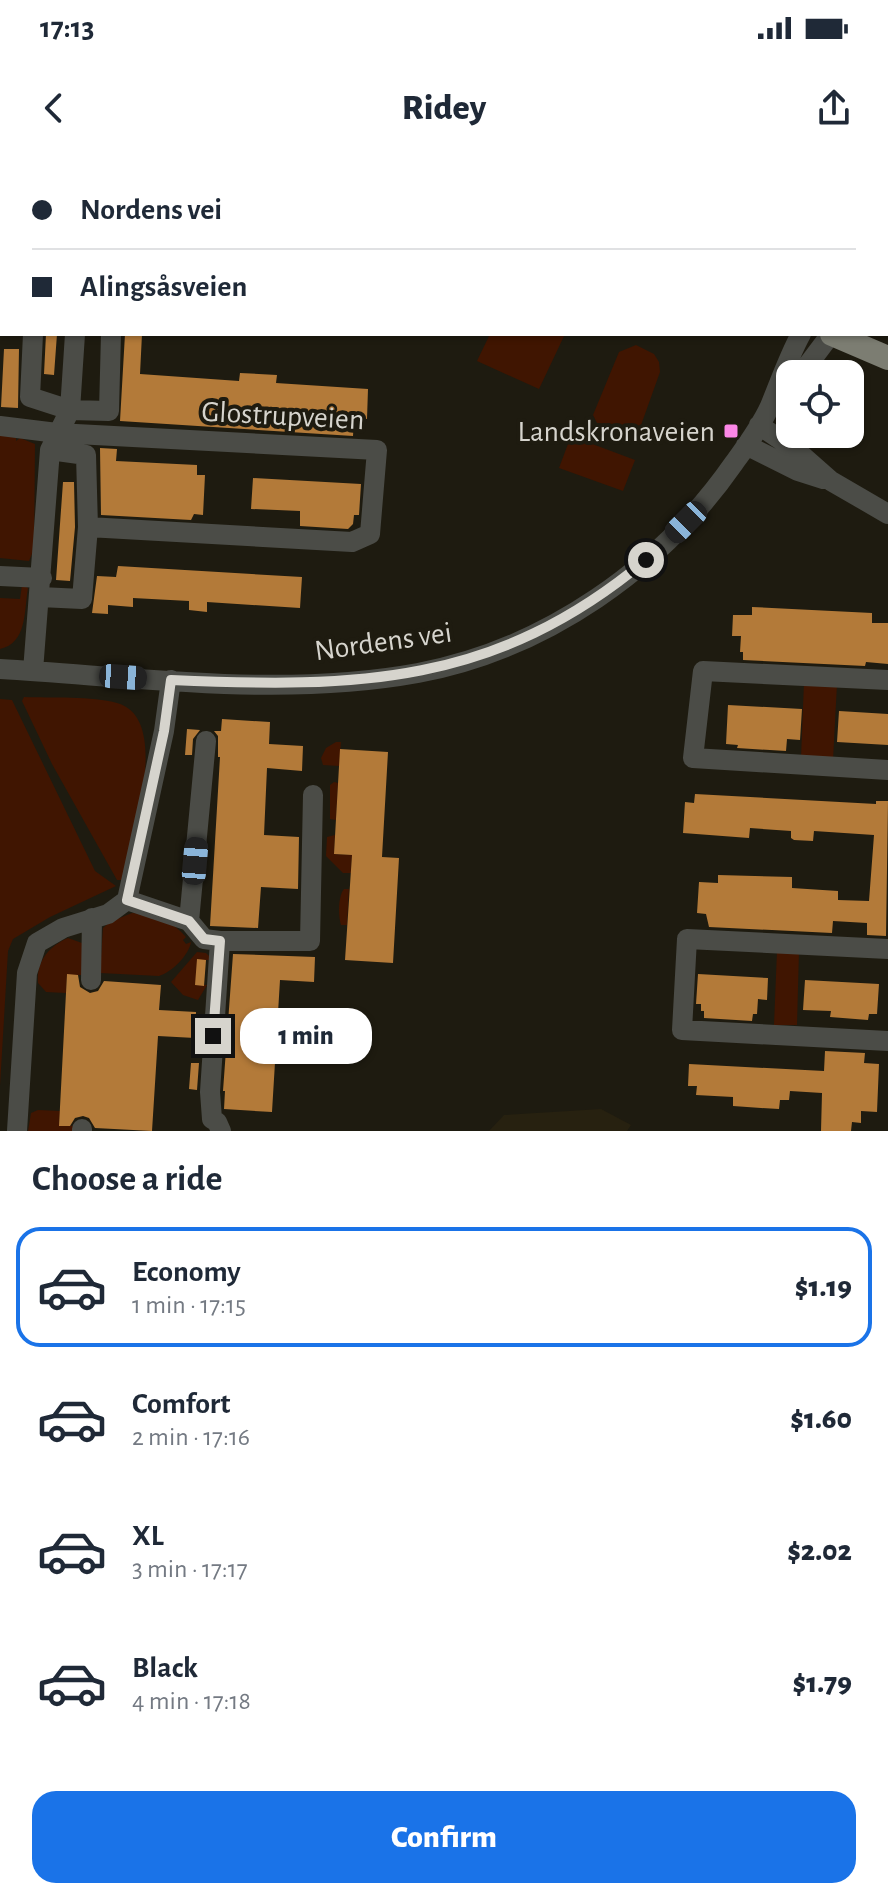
<!DOCTYPE html>
<meta charset="utf-8">
<style>
:root{--surface:#fff;--page:#f2f2f3;--text:#1f2937;--muted:#747a83;--line:#e0e1e3;--accent:#1a73e8}
body{margin:0;font-family:"Alegreya Sans",sans-serif;background:var(--page);color:var(--text);height:100vh;display:flex;flex-direction:column;font-size:30px;white-space:nowrap}
*{box-sizing:border-box;margin:0}
p{font-size:26px;color:var(--muted)}
.icon{flex:none;width:44px;height:44px;fill:none;stroke:currentColor;stroke-width:2;stroke-linecap:round;stroke-linejoin:round}
.map{position:relative;height:971px;overflow:hidden}
.side{display:flex;flex-direction:column;background:var(--surface);flex:1}
.side>*{flex:none}
.guide{position:absolute;left:0px;top:0px;width:888px;height:176px;box-shadow:0 2px 6px #0004;display:grid;align-content:center;height:176px;padding:0 32px;background:var(--surface)}
.controls{position:absolute;left:776px;top:200px;display:grid;gap:16px}
.controls a{display:grid;place-items:center;width:88px;height:88px;border-radius:16px;background:var(--surface);box-shadow:0 2px 6px #0004;font-size:40px}
.end{position:absolute;width:36px;height:36px;margin:-18px;border:10px solid #d6d4cd;background:#111;box-shadow:0 0 0 4px #111}
.from{border-radius:50%}
.bubble{position:absolute;height:56px;border-radius:24px;background:var(--surface);box-shadow:0 2px 6px #0004;font-size:26px;font-weight:800;line-height:56px;text-align:center}
.car{position:absolute;width:24px;height:48px;margin:-24px -12px;border-radius:10px;box-shadow:0 0 6px 2px #0007;background:linear-gradient(#222 24%,#8ab4d8 0 40%,#222 0 76%,#8ab4d8 0 86%,#222 0)}
.guide b{display:flex;align-items:center;gap:28px;height:76px;font-size:30px}
.guide b+b{border-top:2px solid var(--line)}
.guide i{width:20px;height:20px;background:var(--text)}
ul{padding:0;list-style:none}
li{display:flex;align-items:center;gap:24px;height:120px;margin:0 16px 12px;padding:0 16px;border:4px solid transparent;border-radius:24px}
li div{flex:1}
li b{display:block;font-size:30px}
li em{font-style:normal;font-weight:800}
li.selected{border-color:var(--accent)}
li>.icon{width:72px;height:72px;stroke-width:1.5}
h2{padding:0 32px;font-size:36px;line-height:96px}
.action{display:flex;gap:16px;margin-top:auto;padding:16px 32px}
.action a{flex:1;height:92px;border-radius:24px;background:var(--accent);color:#fff;font-size:32px;font-weight:800;line-height:92px;text-align:center}
.status{display:flex;justify-content:space-between;align-items:center;height:56px;padding:0 40px;background:var(--surface);direction:ltr}
.status svg{height:22px;fill:currentColor}
header{display:flex;justify-content:space-between;align-items:center;height:104px;padding:0 32px;background:var(--surface);font-size:36px;font-weight:800}
.map>svg:first-child{display:block}
.built{fill:#272110}
.green{fill:#401501}
.building{fill:#b37a39}
.lines{fill:none;stroke-linecap:round;stroke-linejoin:round}
.minor{stroke:#4b4c47;stroke-width:20}
.major{stroke:#7c7d72;stroke-width:24}
.route{stroke:#d6d4cd;stroke-width:10}
.poi-dot{fill:#fb87e6;stroke:#1e1b10;stroke-width:3}
.labels{text-anchor:middle;stroke-width:8;stroke-linejoin:round;paint-order:stroke}
.street-label{font-size:30px;fill:#d6d4cd;stroke:#1e1b10}
.poi-label{font-size:30px;fill:#d6d4cd;stroke:#1e1b10;text-anchor:end}
</style>
<div class="status"><b>17:13</b><svg viewBox="0 0 49 12"><path d="M0 12V9h3v3zM5 12V6h3v6zM10 12V3h3v9zM15 12V0h3v12zM26 1h20v11H26zM47 4h2v5h-2z"/></svg></div>
<header><svg class="icon" aria-label="back" viewBox="0 0 24 24"><path d="M15 5l-7 7 7 7"/></svg>Ridey<svg class="icon" aria-label="share" viewBox="0 0 24 24"><path d="M12 15V3M7 8l5-5 5 5M5 13v7h14v-7"/></svg></header>
<div class="map">
<svg width="888" height="971" viewBox="0 0 888 971">
<rect width="100%" height="100%" fill="#1e1b10"/>
<path class="built" d="M601,949L631,965L627,971H489L504,955Z"/>
<path class="green" d="M490,174H565L539,229L477,201Z
M636,185L654,194L659,202L660,212L640,268L633,276L620,279L601,271L593,255L619,192Z
M0,274L16,278V281L20,278L35,284L34,389L29,401L0,398Z
M571,276L635,300L623,331L559,308Z
M22,425L28,428C24,452 27,483 0,489V438L20,439Z
M804,522L837,524L833,600L801,598Z
M24,537C50,538 93,536 117,543C173,558 131,681 123,720H117L52,604L22,541Z
M0,539L12,540L95,711L116,726L50,757L13,779L8,791L0,926Z
M336,582H341L339,606L323,605L321,598L326,588Z
M334,622L338,623L336,660L330,659V625Z
M335,675L334,694L352,695L351,713H343L326,696L327,677Z
M344,729H349L347,765H341C338,756 338,736 344,729Z
M132,753C152,753 173,761 186,777L183,780L186,784L191,782C189,795 172,812 159,816L100,813L103,768L110,762Z
M68,778L82,783L84,815H67L66,833L46,832L38,823C36,802 49,786 68,778Z
M777,791H799L797,865H774Z
M197,792L206,793L210,797L209,800H198L196,824L207,825L198,840L183,835L171,822Z
M38,950L60,951L59,965L75,966V971H28L31,953Z"/>
<path class="building" d="M46,174H57L54,215L44,214Z
M125,174H142L140,214L239,221L240,213L277,215L276,223L368,229L367,259H354L353,276L120,261Z
M4,189H19L18,248L1,247Z
M100,288L117,289L116,301L197,305V315H205L203,355L194,354L191,360L101,355Z
M253,318L361,324L359,355H354L353,364L348,369L300,366V351L251,349Z
M63,322H74L75,367L70,421L56,420Z
M118,406L302,417L300,448L207,442V452L189,450V441L133,438V447L108,445V454L92,453L97,416L116,417Z
M752,447L872,453V463H888V504L866,502L865,506L743,500V492H740L741,476H732L733,455H752Z
M728,545L802,549L800,580L787,579L786,591L737,588L738,585L726,584Z
M839,551L888,554V585L837,582Z
M222,559L270,562L269,584L303,586L302,611L267,608L264,675L299,677L298,729L261,727L258,768L210,766L220,597H218V576L214,571H221Z
M187,569L200,570L193,579L192,595H185Z
M340,589L388,592L382,697L399,698L393,803L345,800L352,695L334,694Z
M695,634L876,644V641H888L886,776L867,775V763L833,761L832,773L709,767L706,754L697,753L699,722L718,723V715L792,717V728L838,731V740L869,741L874,675L814,671L813,681L794,680L791,678V671L750,668L749,678L683,673L685,642L694,643Z
M233,794L315,797L314,822L280,820L272,952L224,949L225,931H223Z
M197,799L206,800L204,826L195,825Z
M67,814L78,815L80,827L90,833L98,831L104,821L161,825L159,850L196,852L195,878L158,876L152,971L95,968L89,958L83,956L75,958L70,966H59Z
M698,814L768,818L767,840L758,839L757,854H753L752,861L704,858V851H701V844H696Z
M805,820L879,824L877,854H869L868,860L830,857L831,851L803,850Z
M825,891L865,893L864,903L879,904L877,952L861,951V963L852,962L851,971H821L822,933L790,931L789,940H780L779,949L761,948L733,946V937L696,935L697,926H688L689,904L824,911Z
M191,903H199L197,930L189,929Z"/>
<g class="lines">
<path class="minor" d="M99,2V0
M143,2V0
M356,2V0
M0,80H2
M33,174L30,237L70,250L109,251L111,174
M801,214L831,174
M759,265L797,291L831,321L888,354
M0,266L57,273L377,290L370,374L352,382L88,367L82,439L40,437
M746,285L798,311L823,319
M50,290L86,295L88,367
M0,416L42,418
M0,509C138,517 281,538 418,513C546,489 661,408 734,303C747,285 761,266 770,246C780,222 788,198 801,174
M33,511L50,290L70,250L75,174
M171,520L164,571L127,740L189,761
M888,520L703,511L693,598L888,610
M206,581L189,761L204,779L220,781L210,932L212,959L217,962L221,971
M220,781H310L313,635
M888,789L687,779L682,870L888,881
M91,820L92,758
M17,971L27,813L37,783L63,768L108,754L127,740
M82,971V969"/>
<path class="major" d="M548,0L551,2
M832,174L888,198"/>
</g>
<g class="lines">
<path class="route" d="M213,876L220,781L204,779L189,761L127,740L164,571L171,520C357,528 495,526 646,400"/>
</g>
<rect class="poi-dot" x="723" y="263" width="16" height="16" rx="4"/>
<g class="labels">
<g class="street-label">
<text transform="translate(283 255) rotate(3)" y="10">Glostrupveien</text>
<text transform="translate(383 481) rotate(-8)" y="10">Nordens vei</text>
</g>
<g class="poi-label">
<text x="715" y="281">Landskronaveien</text>
</g>
</g>
</svg>
<div class="controls">
<a><svg class="icon" aria-label="locate" viewBox="0 0 24 24"><circle cx="12" cy="12" r="6"/><path d="M12 2v4M12 18v4M2 12h4M18 12h4"/></svg></a>
</div>
<i class="end from" style="left:646px;top:400px"></i>
<i class="end" style="left:213px;top:876px"></i>
<div class="bubble" style="left:240px;top:848px;width:132px">1 min</div>
<i class="car" style="left:686px;top:362px;rotate:225deg"></i>
<i class="car" style="left:123px;top:517px;rotate:94deg"></i>
<i class="car" style="left:195px;top:701px;rotate:5deg"></i>
<div class="guide">
<b><i class="from"></i>Nordens vei</b>
<b><i></i>Alingsåsveien</b>
</div>
</div>
<section class="side">
<h2>Choose a ride</h2>
<ul>
<li class="selected"><svg class="icon" aria-label="car" viewBox="0 0 24 24"><path d="M5 17H2v-5l4-1 3-4h7l3 4 3 1v5h-3M9 17h6M6 11h13"/><circle cx="7" cy="17" r="2"/><circle cx="17" cy="17" r="2"/></svg><div><b>Economy</b><p>1 min · 17:15</p></div><em>$1.19</em></li>
<li><svg class="icon" aria-label="car" viewBox="0 0 24 24"><path d="M5 17H2v-5l4-1 3-4h7l3 4 3 1v5h-3M9 17h6M6 11h13"/><circle cx="7" cy="17" r="2"/><circle cx="17" cy="17" r="2"/></svg><div><b>Comfort</b><p>2 min · 17:16</p></div><em>$1.60</em></li>
<li><svg class="icon" aria-label="car" viewBox="0 0 24 24"><path d="M5 17H2v-5l4-1 3-4h7l3 4 3 1v5h-3M9 17h6M6 11h13"/><circle cx="7" cy="17" r="2"/><circle cx="17" cy="17" r="2"/></svg><div><b>XL</b><p>3 min · 17:17</p></div><em>$2.02</em></li>
<li><svg class="icon" aria-label="car" viewBox="0 0 24 24"><path d="M5 17H2v-5l4-1 3-4h7l3 4 3 1v5h-3M9 17h6M6 11h13"/><circle cx="7" cy="17" r="2"/><circle cx="17" cy="17" r="2"/></svg><div><b>Black</b><p>4 min · 17:18</p></div><em>$1.79</em></li>
</ul>
<div class="action"><a>Confirm</a></div>
</section>
